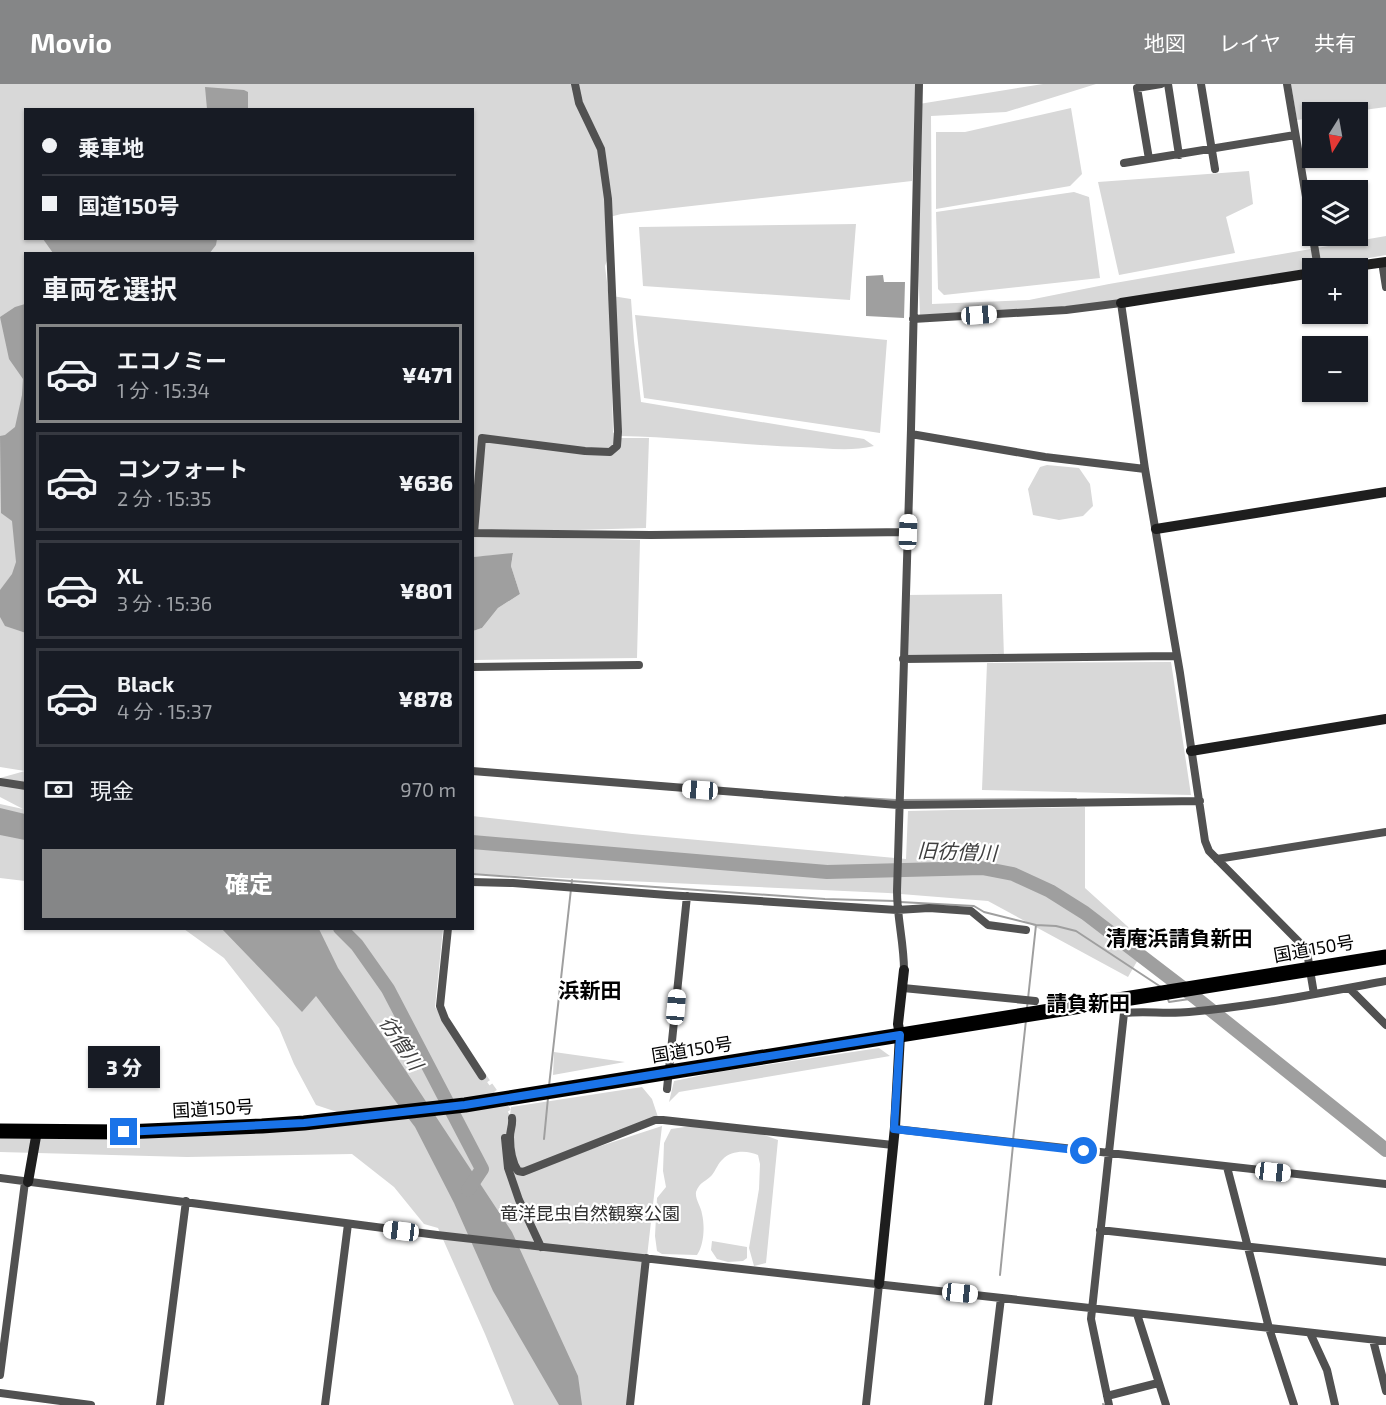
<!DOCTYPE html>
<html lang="ja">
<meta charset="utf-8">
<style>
:root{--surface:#171b24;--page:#242831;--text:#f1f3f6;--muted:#9ea1a6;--line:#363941;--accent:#858687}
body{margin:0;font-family:"Exo 2","Noto Sans JP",sans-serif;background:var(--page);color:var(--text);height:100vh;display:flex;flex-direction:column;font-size:22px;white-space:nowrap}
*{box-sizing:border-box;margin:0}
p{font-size:20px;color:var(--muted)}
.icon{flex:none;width:33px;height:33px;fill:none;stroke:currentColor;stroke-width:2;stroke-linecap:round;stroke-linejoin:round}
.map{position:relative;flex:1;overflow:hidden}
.drawer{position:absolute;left:24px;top:168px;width:450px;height:678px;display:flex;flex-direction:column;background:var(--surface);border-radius:0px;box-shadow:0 2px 4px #0004}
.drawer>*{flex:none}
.guide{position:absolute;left:24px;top:24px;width:450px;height:132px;border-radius:0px;box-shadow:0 2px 4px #0004;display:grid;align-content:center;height:132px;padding:0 18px;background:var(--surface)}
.needle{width:39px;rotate:191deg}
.buttons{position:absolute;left:1302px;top:18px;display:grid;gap:12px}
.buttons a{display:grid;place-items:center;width:66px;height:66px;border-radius:0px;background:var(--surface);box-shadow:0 2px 4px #0004;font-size:30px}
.end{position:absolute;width:27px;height:27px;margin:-14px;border:8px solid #1a73e8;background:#fff;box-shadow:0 0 0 3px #fff}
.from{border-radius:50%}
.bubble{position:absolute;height:42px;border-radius:0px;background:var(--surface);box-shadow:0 2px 4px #0004;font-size:20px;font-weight:800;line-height:42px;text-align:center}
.car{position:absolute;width:18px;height:36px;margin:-18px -9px;border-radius:8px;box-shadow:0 0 4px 2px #0007;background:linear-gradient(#fff 24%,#345 0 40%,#fff 0 76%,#345 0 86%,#fff 0)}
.guide b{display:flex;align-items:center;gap:21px;height:57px;font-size:22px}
.guide b+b{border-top:2px solid var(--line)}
.guide i{width:15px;height:15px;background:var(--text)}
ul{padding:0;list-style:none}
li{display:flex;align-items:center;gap:18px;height:99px;margin:0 12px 9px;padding:0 6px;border:3px solid var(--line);border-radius:0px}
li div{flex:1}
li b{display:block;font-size:22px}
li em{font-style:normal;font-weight:800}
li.selected{border-color:var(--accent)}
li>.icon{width:54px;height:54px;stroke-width:1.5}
h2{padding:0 18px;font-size:27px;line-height:72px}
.pay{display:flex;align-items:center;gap:15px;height:66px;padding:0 18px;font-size:22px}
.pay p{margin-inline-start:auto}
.button{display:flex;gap:12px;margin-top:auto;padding:12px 18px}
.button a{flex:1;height:69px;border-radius:0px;background:var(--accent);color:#fff;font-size:24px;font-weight:800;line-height:69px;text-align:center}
header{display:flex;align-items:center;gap:36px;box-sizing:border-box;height:84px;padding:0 30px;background:var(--accent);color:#fff}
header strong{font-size:28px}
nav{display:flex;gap:33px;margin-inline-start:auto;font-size:21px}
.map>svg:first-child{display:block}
.green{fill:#d8d8d8;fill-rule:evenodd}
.water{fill:#9f9f9f}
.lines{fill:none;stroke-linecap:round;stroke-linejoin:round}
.stream{stroke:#9f9f9f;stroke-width:2}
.river{stroke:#9f9f9f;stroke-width:14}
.street-tunnel{stroke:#d9d9d9;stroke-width:8;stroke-dasharray:8 4;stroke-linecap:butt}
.street{stroke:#515151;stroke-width:8}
.secondary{stroke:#1e1e1e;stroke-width:10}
.highway{stroke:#000;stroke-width:15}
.route{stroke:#1a73e8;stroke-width:8}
.labels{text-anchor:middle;stroke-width:4.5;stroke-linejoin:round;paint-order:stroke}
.street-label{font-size:18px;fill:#000;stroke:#fff}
.park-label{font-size:18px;fill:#2f2f2f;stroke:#fff}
.water-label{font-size:20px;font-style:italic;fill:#404040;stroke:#fff}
.quarter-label{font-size:21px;font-weight:bold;fill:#000;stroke:#fff}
</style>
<header>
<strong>Movio</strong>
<nav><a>地図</a><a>レイヤ</a><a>共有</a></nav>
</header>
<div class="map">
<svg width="1386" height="1321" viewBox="0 0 1386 1321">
<rect width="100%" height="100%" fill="#fff"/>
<path class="green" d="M0,0H918L912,97L621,130L606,134L608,174L605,182L613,248L612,212L631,215L634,257L641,318L864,355L874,362C850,368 825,364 800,363C740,361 680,353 620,352L612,304L613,348L618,354H649L646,444L473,449L472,170H26L25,797L0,794V720L23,725L0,713V694L25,687L0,683ZM26,26H472V154H26Z
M1043,0H1096L1006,28L931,32L932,220L1029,216L1109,200L1386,152V171L1103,221L920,231L916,130L919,20Z
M1291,0H1386V23L1349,28H1312V34L1297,36Z
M1071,24L1082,90L1070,102L936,125V48H965Z
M1249,87L1253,120L1226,133L1235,169L1119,191L1098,98Z
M1074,108L1089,113L1100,194L944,211L938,205L936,128Z
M856,140L850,216L643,202L639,143Z
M635,231L887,256L880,349L644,314Z
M1047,381L1079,384L1090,400L1093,422L1083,432L1059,436L1033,431L1028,405L1040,383Z
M472,452L640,456L637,574L473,576V547L482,544L498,524L520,510L511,482L513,470L473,473Z
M1002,510L1004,574L903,575L905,511Z
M1171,578L1191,711L982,706L987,579Z
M1085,723V804L1147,860L1128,893L988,817L888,809L473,790L472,732L632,750L906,775L908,727Z
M184,845H443L435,923L510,1031L511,1023L642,1003L652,1015L659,1036L521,1088L662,1042L630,1321H514L485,1250L438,1144L424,1140L394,1103L352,1070L187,1073L0,1068V1051H221L337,1028L316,1021L294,980L279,944L224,874Z
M879,964L890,972L679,1008L669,1018L674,997L718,988Z
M554,968L625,978L553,991Z
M692,1042L747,1045L778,1056L766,1179L754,1182L749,1164L759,1105L760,1080L758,1071C748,1066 731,1066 723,1075C718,1079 716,1086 712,1091C707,1097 699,1098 696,1108C695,1116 701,1122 702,1130C705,1142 704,1161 697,1171L662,1170L657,1167L655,1152L657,1114L666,1103L663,1087L664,1059L671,1045Z
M712,1157L747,1163V1174L743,1177L728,1178L717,1175L711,1166Z"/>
<path class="water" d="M205,3L244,6L248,8V25H207Z
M43,155H217L216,161L209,170L53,169Z
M883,191L884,198H905L904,234L866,232V192Z
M25,220L26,549L5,542L0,533V506L12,490L16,478L12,437L1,429L0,352L5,351L15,343L22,311L23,295L9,275L0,233L15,223Z
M513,469L511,482L520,510L498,524L482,544L473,547V473Z
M0,724L25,730V756L0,751Z
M222,845H319L338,884L512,1148L578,1292L582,1321H559L493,1207L454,1119L415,1043L316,912L302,928Z"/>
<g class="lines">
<path class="stream" d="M845,713L896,716
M902,716L1076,715
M472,790L825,815L895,817
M900,818L974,822L984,828L1036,841L1056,842L1076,847L1161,903
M1167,913L1169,918L1196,914
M1027,924L1036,841
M549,1002L572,796
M544,1055L548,1014
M1013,1056L1026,936
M1000,1191L1013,1061
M1103,1320L1104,1321"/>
<path class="river" d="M472,758L827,788L982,784L1013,790L1050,807L1085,829L1196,914L1386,1066
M340,844L357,861L388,905L482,1085L468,1106"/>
<path class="street-tunnel" d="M482,992L512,1034"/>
<path class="street" d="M1168,0L1179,71
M1201,0L1215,85
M1287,0L1318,184
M1149,75L1137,4L1161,0
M1124,79L1295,51
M1382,178L1386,203
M913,235L1066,226L1121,219L1145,385L1180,589L1205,757L1209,767L1303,862L1307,868L1314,910
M911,350L1045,373L1145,385
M472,449L651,451L908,448
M474,449L482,354L585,367L610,368L617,362L618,348L608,115L601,65L579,19L575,0
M903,575L1176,572
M472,583L639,581
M472,687L898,721L1200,717
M0,698L26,702
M1217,775L1386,748
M472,798L513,799L667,811L897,826L929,824L971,827L988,841L1026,846
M448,844L440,922L445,935L482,992
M904,886C904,859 897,834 897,807L911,345L919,0
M903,904L1035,917
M1349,904L1386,941
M667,1005L687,812
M512,1034C513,1041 510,1046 510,1053C510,1064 512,1078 518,1087L523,1088L655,1036H663L893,1061
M895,1045L1386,1100
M505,1054L508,1084L519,1116L541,1163
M1227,1083L1269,1244L1294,1321
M0,1094L437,1151L1386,1257
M1100,1146L1386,1178
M1137,1230L1166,1321
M1310,1249L1327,1286L1335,1321
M1373,1256L1386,1307
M0,1291L25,1098
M0,1309L91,1321
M1107,1312L1158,1299
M160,1321L186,1117
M325,1321L348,1140
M630,1321L646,1174
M866,1321L879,1200
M988,1321L1001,1214
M1109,1321L1091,1235L1124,929C1145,927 1167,930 1189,928C1255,922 1321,909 1386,897"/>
<path class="secondary" d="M1342,184L1386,178
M1121,219L1312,189
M1156,445L1386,408
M1191,667L1386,635
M28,1098L37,1047
M879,1200L895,1043L900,951L898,940L904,886"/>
<path class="highway" d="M0,1047L124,1048L262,1042L304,1039L465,1021L1386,873"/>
</g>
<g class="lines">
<path class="route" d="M124,1048L304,1039L465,1021L900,951L894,1045L1084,1067"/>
</g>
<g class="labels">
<g class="street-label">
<text transform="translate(1314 865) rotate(-10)" y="6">国道150号</text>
<text transform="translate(692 966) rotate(-9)" y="6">国道150号</text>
<text transform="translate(213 1025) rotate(-3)" y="6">国道150号</text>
</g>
<g class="park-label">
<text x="590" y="1136">竜洋昆虫自然観察公園</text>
</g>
<g class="water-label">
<text transform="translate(957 768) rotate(2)" y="7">旧彷僧川</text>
<text transform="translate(401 959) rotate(56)" y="7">彷僧川</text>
</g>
<g class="quarter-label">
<text x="1179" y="862">清庵浜請負新田</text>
<text x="590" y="914">浜新田</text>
<text x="1088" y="927">請負新田</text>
</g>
</g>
</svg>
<div class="buttons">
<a><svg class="needle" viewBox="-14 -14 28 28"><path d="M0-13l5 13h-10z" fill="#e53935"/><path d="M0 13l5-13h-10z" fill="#9ea1a6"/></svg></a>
<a><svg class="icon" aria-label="layers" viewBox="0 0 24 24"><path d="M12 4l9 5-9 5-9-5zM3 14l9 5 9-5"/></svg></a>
<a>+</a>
<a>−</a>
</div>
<i class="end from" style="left:1084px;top:1067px"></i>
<i class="end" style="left:124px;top:1048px"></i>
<div class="bubble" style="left:88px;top:962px;width:72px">3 分</div>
<i class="car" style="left:979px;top:231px;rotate:86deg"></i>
<i class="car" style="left:908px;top:448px;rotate:2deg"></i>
<i class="car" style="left:700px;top:706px;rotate:274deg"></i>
<i class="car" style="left:676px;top:923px;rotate:5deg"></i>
<i class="car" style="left:1273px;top:1088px;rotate:96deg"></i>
<i class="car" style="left:401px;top:1147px;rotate:277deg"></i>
<i class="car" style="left:960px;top:1209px;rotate:96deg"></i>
<div class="guide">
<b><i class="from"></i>乗車地</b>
<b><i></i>国道150号</b>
</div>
<section class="drawer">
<h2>車両を選択</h2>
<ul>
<li class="selected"><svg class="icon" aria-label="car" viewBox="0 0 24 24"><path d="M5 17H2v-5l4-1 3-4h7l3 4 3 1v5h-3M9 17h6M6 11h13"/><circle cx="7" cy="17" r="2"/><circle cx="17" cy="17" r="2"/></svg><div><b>エコノミー</b><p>1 分 · 15:34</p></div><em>¥471</em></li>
<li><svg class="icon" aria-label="car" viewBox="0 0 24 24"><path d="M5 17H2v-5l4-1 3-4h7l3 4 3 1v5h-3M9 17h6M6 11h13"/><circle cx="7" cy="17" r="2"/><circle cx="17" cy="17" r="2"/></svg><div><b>コンフォート</b><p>2 分 · 15:35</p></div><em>¥636</em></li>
<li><svg class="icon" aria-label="car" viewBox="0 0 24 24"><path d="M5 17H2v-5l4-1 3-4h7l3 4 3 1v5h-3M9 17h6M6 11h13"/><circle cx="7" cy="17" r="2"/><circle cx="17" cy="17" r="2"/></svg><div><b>XL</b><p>3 分 · 15:36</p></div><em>¥801</em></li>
<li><svg class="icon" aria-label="car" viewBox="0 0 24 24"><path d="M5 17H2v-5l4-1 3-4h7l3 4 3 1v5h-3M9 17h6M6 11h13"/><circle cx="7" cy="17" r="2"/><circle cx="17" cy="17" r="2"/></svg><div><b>Black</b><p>4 分 · 15:37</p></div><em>¥878</em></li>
</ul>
<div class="pay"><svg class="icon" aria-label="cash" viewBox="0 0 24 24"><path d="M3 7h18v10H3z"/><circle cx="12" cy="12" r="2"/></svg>現金<p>970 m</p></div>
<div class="button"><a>確定</a></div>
</section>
</div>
